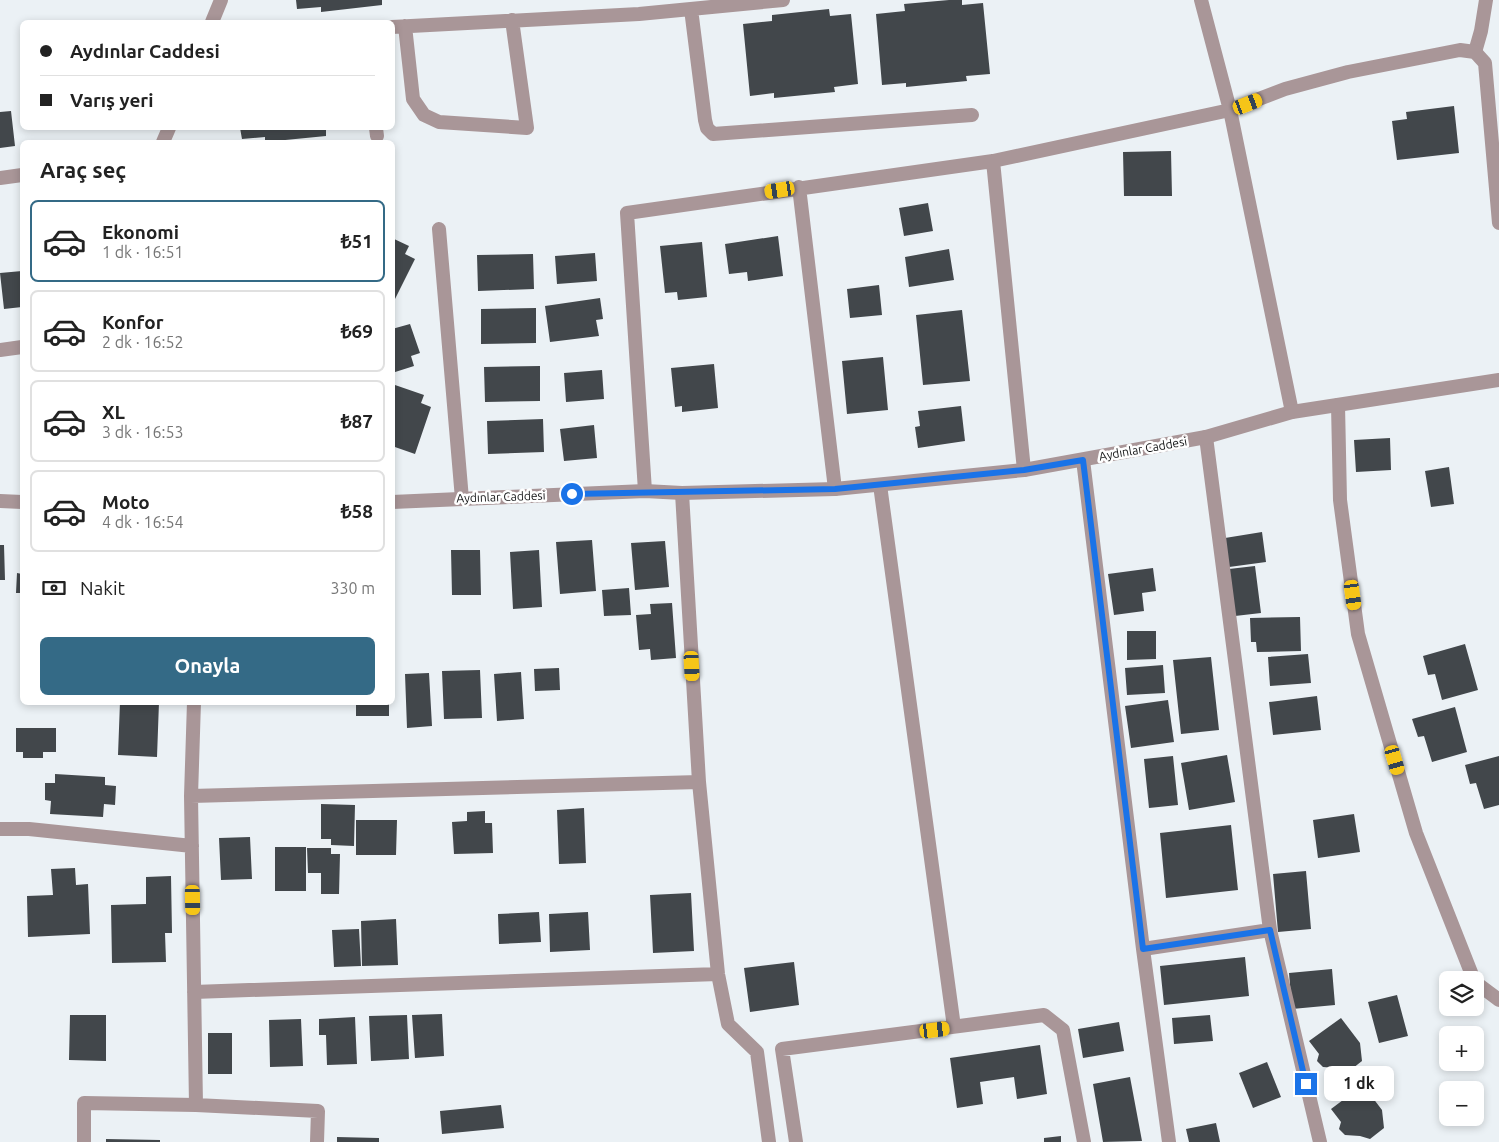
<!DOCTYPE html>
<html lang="tr">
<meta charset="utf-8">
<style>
:root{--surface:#fff;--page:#f2f2f2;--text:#222;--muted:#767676;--line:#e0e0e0;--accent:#346a86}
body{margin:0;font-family:Ubuntu,sans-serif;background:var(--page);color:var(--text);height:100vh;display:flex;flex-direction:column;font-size:19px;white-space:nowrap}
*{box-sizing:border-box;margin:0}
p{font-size:16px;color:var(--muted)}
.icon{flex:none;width:28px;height:28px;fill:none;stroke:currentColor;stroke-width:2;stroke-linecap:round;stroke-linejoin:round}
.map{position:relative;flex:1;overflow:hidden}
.details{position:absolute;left:20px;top:140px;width:375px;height:565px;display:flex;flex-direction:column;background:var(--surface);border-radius:8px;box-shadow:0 2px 8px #0003}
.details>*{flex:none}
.banner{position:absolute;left:20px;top:20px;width:375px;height:110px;border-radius:8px;box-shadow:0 2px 8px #0003;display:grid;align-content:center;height:110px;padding:0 20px;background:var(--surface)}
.controls{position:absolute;left:1439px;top:971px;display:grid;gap:10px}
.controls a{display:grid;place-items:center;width:45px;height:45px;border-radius:8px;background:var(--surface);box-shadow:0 2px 8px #0003;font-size:25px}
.end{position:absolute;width:22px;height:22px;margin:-11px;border:6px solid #1a73e8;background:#fff;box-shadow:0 0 0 2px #fff}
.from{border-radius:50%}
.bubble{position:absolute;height:35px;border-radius:8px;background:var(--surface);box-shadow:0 2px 8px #0003;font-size:16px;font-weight:700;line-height:35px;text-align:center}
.car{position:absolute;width:15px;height:30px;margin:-15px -8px;border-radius:6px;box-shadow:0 0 4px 1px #0007;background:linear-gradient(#f5c518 24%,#345 0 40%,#f5c518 0 76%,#345 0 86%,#f5c518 0)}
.banner b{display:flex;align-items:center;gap:18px;height:48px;font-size:19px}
.banner b+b{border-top:1px solid var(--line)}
.banner i{width:12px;height:12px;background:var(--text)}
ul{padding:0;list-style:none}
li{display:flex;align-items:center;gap:15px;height:82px;margin:0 10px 8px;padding:0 10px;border:2px solid var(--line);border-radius:8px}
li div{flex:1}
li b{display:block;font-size:19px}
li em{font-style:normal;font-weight:700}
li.active{border-color:var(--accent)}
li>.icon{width:45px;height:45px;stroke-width:1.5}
h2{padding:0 20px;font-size:22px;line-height:60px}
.pay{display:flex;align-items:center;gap:12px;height:55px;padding:0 20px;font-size:19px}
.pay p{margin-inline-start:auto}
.cta{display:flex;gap:10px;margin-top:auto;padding:10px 20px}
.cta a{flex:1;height:58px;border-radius:8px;background:var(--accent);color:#fff;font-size:20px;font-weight:700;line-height:58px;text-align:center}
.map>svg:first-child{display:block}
.building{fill:#42474b}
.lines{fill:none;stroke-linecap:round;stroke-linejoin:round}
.service{stroke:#a99698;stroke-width:14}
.minor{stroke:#a99698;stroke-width:14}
.tertiary{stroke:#a99698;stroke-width:14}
.route{stroke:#1a73e8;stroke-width:6}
.labels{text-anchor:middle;stroke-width:5;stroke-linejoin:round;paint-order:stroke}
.street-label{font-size:12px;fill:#0f1112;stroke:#fff}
</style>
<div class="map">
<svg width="1499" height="1142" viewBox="0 0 1499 1142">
<rect width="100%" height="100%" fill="#ebf1f5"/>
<path class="building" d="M296,0H382V5L321,12V7L297,9Z
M949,0H962V5L983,3L990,74L966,76L967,81L906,87V83L882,85L876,14L905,11L904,4Z
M829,9L830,16L851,14L858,84L834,87L835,92L774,98V93L750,96L743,24L772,21V15Z
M1454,106L1459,153L1397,160L1392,121L1407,119L1406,112Z
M11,111L15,146L0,148V112Z
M240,128H342V129L326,130V136L265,142V137L242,139Z
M1171,151L1172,196H1124L1123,152Z
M928,203L933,231L904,236L899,208Z
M778,236L783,276L748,281L747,272L729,274L725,244Z
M392,238L409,246L405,254L415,259L392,305Z
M702,242L707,297L678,300L677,292L665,293L660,246Z
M949,249L954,280L909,287L905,257Z
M595,253L597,281L557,284L555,256Z
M533,254L534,289L478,291L477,255Z
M22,271V307L4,309L0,273Z
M879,285L882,315L850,318L847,289Z
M600,298L603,319L596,320L599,336L550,342L545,306Z
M536,308V343L481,344V309Z
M962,310L970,381L923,385L916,315Z
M410,324L420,353L411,356L414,366L392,373V329Z
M883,357L888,410L847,414L842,361Z
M714,364L718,408L682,412V406L675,407L671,368Z
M540,366V401L485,402L484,367Z
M602,370L604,399L566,402L564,373Z
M395,385L424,395L421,403L431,407L415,454L392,446V393Z
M961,406L965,441L918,448L915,427L920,426L918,411Z
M543,419L544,452L488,454L487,421Z
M594,425L597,458L564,461L560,429Z
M1390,438L1391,470L1356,472L1354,440Z
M1449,467L1454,504L1431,507L1425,471Z
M1262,532L1266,562L1229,567L1225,538Z
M592,540L596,591L560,594L556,542Z
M665,541L669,587L635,590L631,543Z
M0,545H4L5,580H0Z
M451,550H480L481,595H452Z
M539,550L542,607L513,609L510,552Z
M1255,566L1261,613L1235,616L1229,569Z
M1153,568L1156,591L1142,593L1144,611L1114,615L1108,574Z
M17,573L22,574V593H16Z
M629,588L631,615L604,616L602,590Z
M672,603L676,658L651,660L650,649L639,650L636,615L651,614L650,604Z
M1300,617L1301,651L1257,652L1256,642H1251L1250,618Z
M1127,631H1156V659L1127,660Z
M1465,644L1478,690L1442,700L1435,674L1428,675L1423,656Z
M1308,654L1311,683L1270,686L1268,657Z
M1211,657L1219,730L1181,734L1173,660Z
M1163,665L1165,693L1127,695L1125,668Z
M559,668L560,690L535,691L534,669Z
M480,670L482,718L444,719L442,671Z
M521,672L524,719L497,721L494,674Z
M429,673L432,726L407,728L405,674Z
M1317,696L1321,730L1273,735L1269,702Z
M1168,700L1174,742L1131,748L1125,706Z
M120,702H159L157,757L118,755Z
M356,702H389V716H356Z
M1455,707L1467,752L1432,762L1424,736L1418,737L1412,719Z
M16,728H56V752H43V758H23V752H16Z
M1227,755L1235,802L1189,810L1181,763Z
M1173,756L1178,805L1149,808L1144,759Z
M1499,756V805L1484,809L1476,783L1470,784L1465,765Z
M55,774L105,777V785L116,786L115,805L104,804L103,817L50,814L51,801L45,800V783H55Z
M321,804L355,805L354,846L331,845V839H321Z
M584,808L586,863L559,864L557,810Z
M485,811V823H492L493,853L454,854L452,822L467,821V812Z
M1354,814L1360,852L1318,858L1313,820Z
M356,820H397L396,855H356Z
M1231,825L1238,890L1166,898L1160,833Z
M250,837L252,879L221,880L219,838Z
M275,847H306V891H275Z
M307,848H331V854H340L339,894H321V873H308Z
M75,868L76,885L88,884L90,934L28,937L27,896L53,895L51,869Z
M1306,871L1311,929L1278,932L1273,874Z
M171,876L172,933H165L166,962L112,963L111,905L146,904V877Z
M691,893L694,951L653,953L650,895Z
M539,912L541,942L499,944L498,914Z
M588,912L590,950L550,952L549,914Z
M396,919L398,965L362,966L361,921Z
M359,929L361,966L334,967L332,930Z
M1245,957L1249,996L1164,1005L1160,966Z
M794,962L799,1005L750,1012L744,968Z
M1332,969L1335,1005L1292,1009L1289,973Z
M1397,995L1408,1036L1379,1043L1368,1002Z
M442,1014L444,1056L415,1058L412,1015Z
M70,1015H106V1061L69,1060Z
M407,1015L409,1059L371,1061L369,1016Z
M1210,1015L1213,1041L1174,1044L1172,1018Z
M355,1017L357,1064L327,1065L326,1035H319V1019Z
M1341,1018L1360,1043L1362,1061L1348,1072L1337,1068L1323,1067L1317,1061L1319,1054L1309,1041Z
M301,1019L303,1066L270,1067L269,1020Z
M1119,1022L1124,1051L1083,1058L1078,1029Z
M208,1033H232V1074H208Z
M1040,1045L1047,1094L1017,1099L1014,1077L980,1082L983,1104L957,1108L950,1058Z
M1267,1062L1281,1097L1253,1108L1239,1073Z
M1130,1077L1142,1141L1103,1142L1093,1084Z
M1363,1085L1382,1110L1384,1128L1370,1139L1360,1136L1345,1135L1339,1129L1341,1122L1331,1109Z
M501,1105L504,1128L442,1134L440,1111Z
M1216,1123L1220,1142H1189L1186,1129Z
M1061,1136V1142H1044V1138Z
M337,1137L379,1138V1142H337Z
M106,1139L160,1140V1142H106Z"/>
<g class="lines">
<path class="service" d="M691,9L705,120L707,128L713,134L972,115
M405,26L413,99L424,115L439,122L527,128L512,20
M392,27L639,14L783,0
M1475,52L1481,31L1486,0
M376,128L377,136"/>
<path class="minor" d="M1201,0L1230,110L1292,412
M212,22L221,0
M163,142L169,128
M993,161L1024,470
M0,178L22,175
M799,187L835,489
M439,229L462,499
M0,350L22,347
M1338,405L1340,500L1358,634L1416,833L1474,980
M1206,437L1270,930
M1083,460L1143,949L1169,1142
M880,485L954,1027
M645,491L627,213L993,161L1230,110L1285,89L1348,72L1460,50L1475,52L1485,63L1499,223
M682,493L699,782L718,974L728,1024L757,1052L769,1142
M194,702L191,796L196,1105
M191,796L699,782
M0,829H29L192,846
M1143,949L1270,930L1320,1142
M1475,982L1499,1000
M194,992L718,974
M84,1142V1103L196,1105L318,1111L317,1142
M796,1142L782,1049L1044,1015L1063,1030L1084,1142"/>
<path class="tertiary" d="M0,501L22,502
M392,502L645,491L682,493L835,489L1024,470L1206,437L1292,412L1499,380"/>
</g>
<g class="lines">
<path class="route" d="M572,494L835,489L1024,470L1083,460L1143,949L1270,930L1306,1084"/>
</g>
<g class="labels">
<g class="street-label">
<text transform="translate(1143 449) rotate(-10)" y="4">Aydınlar Caddesi</text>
<text transform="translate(501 497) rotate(-2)" y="4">Aydınlar Caddesi</text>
</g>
</g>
</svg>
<div class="controls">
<a><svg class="icon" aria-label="layers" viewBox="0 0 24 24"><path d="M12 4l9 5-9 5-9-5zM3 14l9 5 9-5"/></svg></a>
<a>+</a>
<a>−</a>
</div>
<i class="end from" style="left:572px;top:494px"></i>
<i class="end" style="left:1306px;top:1084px"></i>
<div class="bubble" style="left:1324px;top:1066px;width:70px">1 dk</div>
<i class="car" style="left:1248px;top:104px;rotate:69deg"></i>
<i class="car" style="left:780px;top:190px;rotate:261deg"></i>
<i class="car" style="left:1353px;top:595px;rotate:172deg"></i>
<i class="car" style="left:692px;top:666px;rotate:177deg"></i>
<i class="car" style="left:1395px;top:760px;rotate:164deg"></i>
<i class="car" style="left:193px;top:900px;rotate:179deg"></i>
<i class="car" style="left:935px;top:1030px;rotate:83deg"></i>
<div class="banner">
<b><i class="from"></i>Aydınlar Caddesi</b>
<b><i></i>Varış yeri</b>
</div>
<section class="details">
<h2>Araç seç</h2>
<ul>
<li class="active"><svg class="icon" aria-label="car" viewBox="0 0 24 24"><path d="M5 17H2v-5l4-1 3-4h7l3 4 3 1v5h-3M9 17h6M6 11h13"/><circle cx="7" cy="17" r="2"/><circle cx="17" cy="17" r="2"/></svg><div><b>Ekonomi</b><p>1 dk · 16:51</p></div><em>₺51</em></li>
<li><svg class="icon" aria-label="car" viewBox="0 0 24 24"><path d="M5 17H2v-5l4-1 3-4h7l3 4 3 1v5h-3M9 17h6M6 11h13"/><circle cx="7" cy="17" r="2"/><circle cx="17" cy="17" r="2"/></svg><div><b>Konfor</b><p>2 dk · 16:52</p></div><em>₺69</em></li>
<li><svg class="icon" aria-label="car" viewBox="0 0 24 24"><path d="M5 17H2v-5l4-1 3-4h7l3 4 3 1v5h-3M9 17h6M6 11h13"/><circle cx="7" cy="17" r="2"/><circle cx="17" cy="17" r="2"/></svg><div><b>XL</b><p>3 dk · 16:53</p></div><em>₺87</em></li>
<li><svg class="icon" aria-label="car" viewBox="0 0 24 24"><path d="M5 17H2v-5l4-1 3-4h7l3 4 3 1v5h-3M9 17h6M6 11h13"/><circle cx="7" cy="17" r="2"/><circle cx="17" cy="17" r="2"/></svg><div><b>Moto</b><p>4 dk · 16:54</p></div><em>₺58</em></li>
</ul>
<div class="pay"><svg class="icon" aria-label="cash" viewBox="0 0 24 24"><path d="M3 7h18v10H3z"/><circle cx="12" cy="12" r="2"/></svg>Nakit<p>330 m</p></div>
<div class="cta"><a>Onayla</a></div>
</section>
</div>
